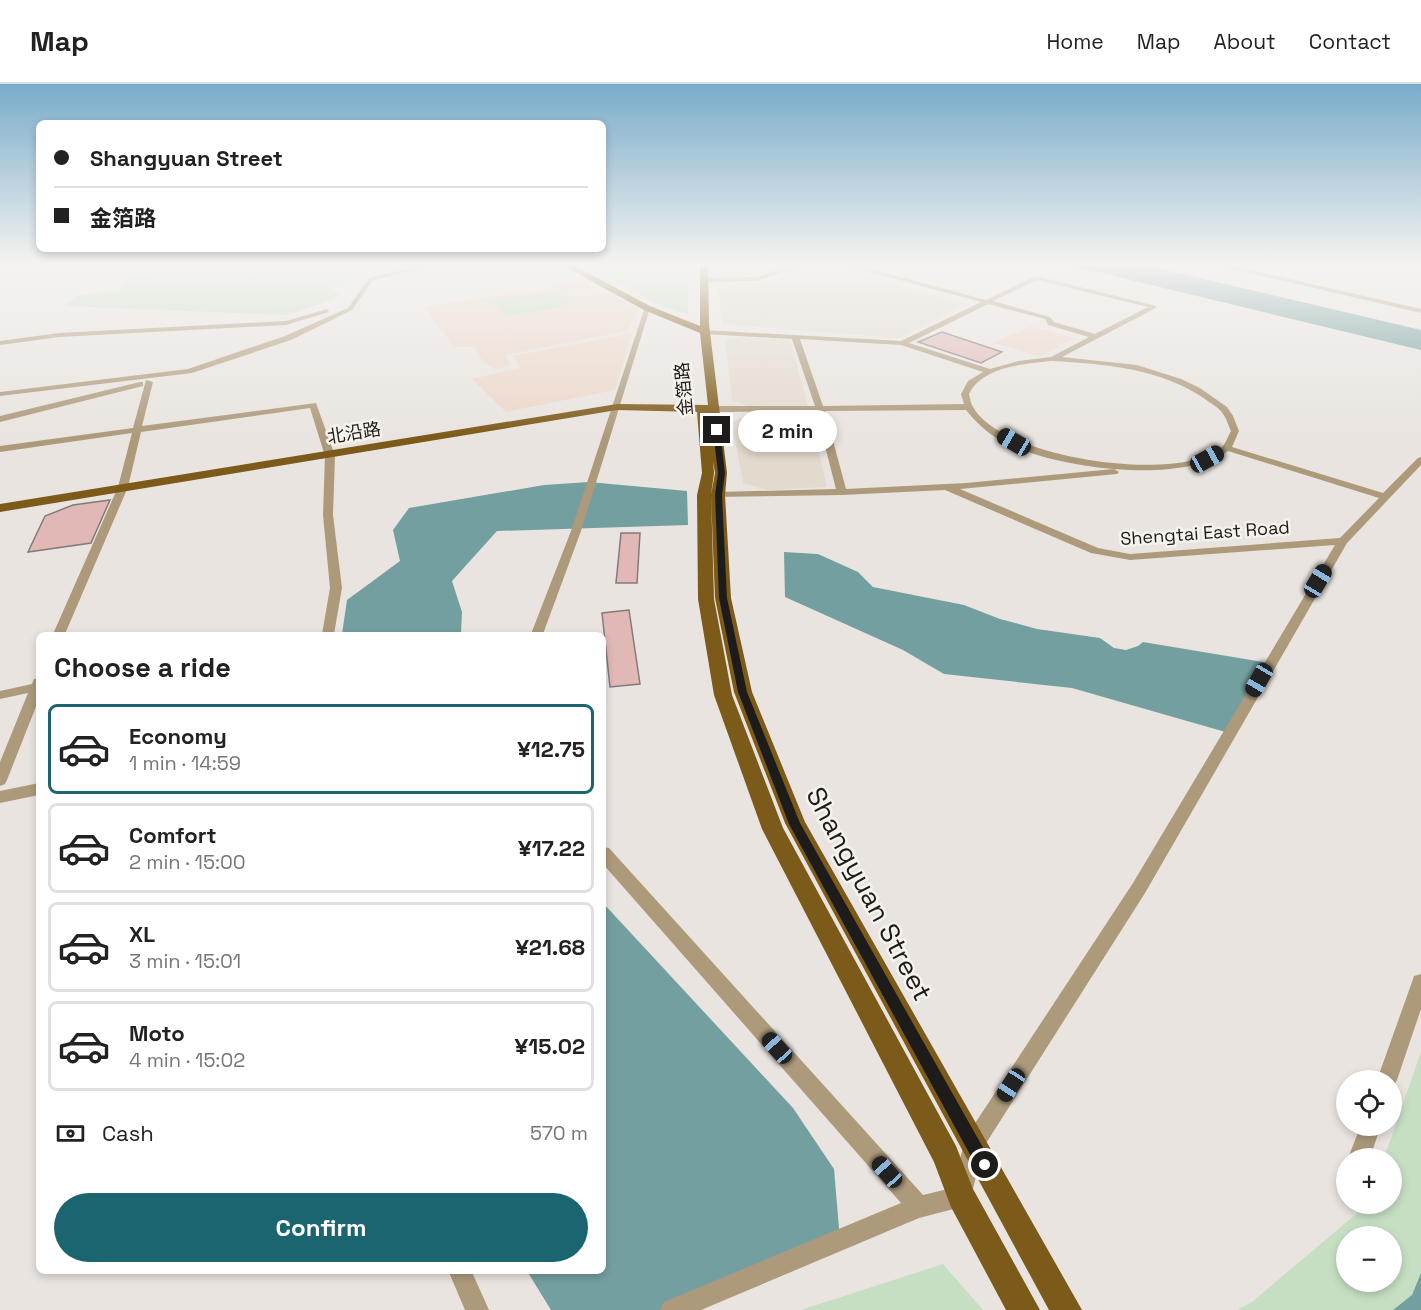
<!DOCTYPE html>
<meta charset="utf-8">
<style>
:root{--surface:#fff;--page:#f6f6f6;--text:#222;--muted:#767676;--line:#e0e0e0;--accent:#1b6571}
body{margin:0;font-family:"Space Grotesk","Noto Sans SC",sans-serif;background:var(--page);color:var(--text);height:100vh;display:flex;flex-direction:column;font-size:22px;white-space:nowrap}
*{box-sizing:border-box;margin:0}
p{font-size:20px;color:var(--muted)}
.icon{flex:none;width:33px;height:33px;fill:none;stroke:currentColor;stroke-width:2;stroke-linecap:round;stroke-linejoin:round}
.map{position:relative;flex:1;overflow:hidden}
.drawer{position:absolute;left:36px;top:548px;width:570px;height:642px;display:flex;flex-direction:column;background:var(--surface);border-radius:9px;box-shadow:0 3px 9px #0003}
.drawer>*{flex:none}
.hud{position:absolute;left:36px;top:36px;width:570px;height:132px;border-radius:9px;box-shadow:0 3px 9px #0003;display:grid;align-content:center;height:132px;padding:0 18px;background:var(--surface)}
.buttons{position:absolute;left:1336px;top:986px;display:grid;gap:12px}
.buttons a{display:grid;place-items:center;width:66px;height:66px;border-radius:50%;background:var(--surface);box-shadow:0 3px 9px #0003;font-size:30px}
.end{position:absolute;width:27px;height:27px;margin:-14px;border:8px solid #1e1c1a;background:#fff;box-shadow:0 0 0 3px #fff}
.from{border-radius:50%}
.bubble{position:absolute;height:42px;border-radius:21px;background:var(--surface);box-shadow:0 3px 9px #0003;font-size:20px;font-weight:700;line-height:42px;text-align:center}
.car{position:absolute;width:18px;height:36px;margin:-18px -9px;border-radius:8px;box-shadow:0 0 4px 2px #0007;background:linear-gradient(#222 24%,#8ab4d8 0 40%,#222 0 76%,#8ab4d8 0 86%,#222 0)}
.hud b{display:flex;align-items:center;gap:21px;height:57px;font-size:22px}
.hud b+b{border-top:2px solid var(--line)}
.hud i{width:15px;height:15px;background:var(--text)}
ul{padding:0;list-style:none}
li{display:flex;align-items:center;gap:18px;height:90px;margin:0 12px 9px;padding:0 6px;border:3px solid var(--line);border-radius:9px}
li div{flex:1}
li b{display:block;font-size:22px}
li em{font-style:normal;font-weight:700}
li.current{border-color:var(--accent)}
li>.icon{width:54px;height:54px;stroke-width:1.5}
h2{padding:0 18px;font-size:27px;line-height:72px}
.pay{display:flex;align-items:center;gap:15px;height:66px;padding:0 18px;font-size:22px}
.pay p{margin-inline-start:auto}
.button{display:flex;gap:12px;margin-top:auto;padding:12px 18px}
.button a{flex:1;height:69px;border-radius:36px;background:var(--accent);color:#fff;font-size:24px;font-weight:700;line-height:69px;text-align:center}
header{display:flex;align-items:center;gap:36px;box-sizing:border-box;height:84px;padding:0 30px;background:var(--surface);border-bottom:2px solid var(--line)}
header strong{font-size:28px}
nav{display:flex;gap:33px;margin-inline-start:auto;font-size:21px}
.map>svg:first-child{display:block}
.built{fill:#e3dace}
.education{fill:#ecd7c9}
.green{fill:#c6dfc3;fill-rule:evenodd}
.water{fill:#749fa0}
.building{fill:#e1b8b5;stroke:#827b7a;stroke-width:1.5}
.lines{fill:none;stroke-linecap:round;stroke-linejoin:round}
.minor{fill:#ad9a7b;fill-rule:evenodd}
.major{fill:#7c5a19;fill-rule:evenodd}
.route{fill:#1e1c1a}
.labels{text-anchor:middle;stroke-width:5;stroke-linejoin:round;paint-order:stroke}
.far-street-label{font-size:18px;fill:#1e1c1a;stroke:#f6f2ec}
.near-street-label{font-size:27px;fill:#1e1c1a;stroke:#f6f2ec}
</style>
<header>
<strong>Map</strong>
<nav><a>Home</a><a>Map</a><a>About</a><a>Contact</a></nav>
</header>
<div class="map">
<svg width="1421" height="1226" viewBox="0 0 1421 1226">
<rect width="100%" height="100%" fill="#e9e4df"/>
<path class="built" d="M814,181H831L967,220L899,254L723,240L717,201L762,199Z
M738,253L790,256L808,322H748L732,316L725,256Z
M748,330H810L827,403L767,406L743,399L732,339Z"/>
<path class="education" d="M586,198L639,225L627,247L505,271L511,281L495,285L483,278L474,263H454L424,223Z
M1031,242L1074,254L1040,273L994,259Z
M632,249L615,306L506,328L472,295L520,284L513,272Z"/>
<path class="green" d="M163,181H382L391,187L373,193L359,190L330,203L341,212L288,231L65,222L77,212L121,205L133,192L161,184Z
M583,181H688V230L659,221Z
M556,207L572,221L507,232L492,217Z
M1421,968V1226H1237L1252,1218L1369,1119H1392V1074H1384ZM1347,1152H1392V1197H1347Z
M943,1180L983,1226H801Z"/>
<path class="water" d="M1068,181H1144L1421,246V266Z
M589,398L687,407L688,441L497,447L452,497L462,528L461,550H342L347,516L400,477L393,446L409,424L544,401Z
M784,468L818,470L858,488L873,503L964,521L1000,535L1037,545L1100,554L1114,564L1126,566L1138,562L1143,558L1269,579L1229,649L1072,604L944,590L903,566L785,513Z
M603,819L793,1024L834,1085L840,1156L672,1226H551L527,1187L603,1186Z
M1421,1189V1226H1393L1412,1211Z"/>
<path class="building" d="M942,248L1002,268L981,279L918,258Z
M110,416L91,459L28,468L45,432L73,421Z
M621,449H640L637,499H616Z
M629,526L640,600L610,603L602,529Z"/>
<g class="lines">
<path class="minor" d="M423,181H436L373,196L352,226L291,256L192,289L0,312V308L188,285L285,252L348,224L369,194Z
M793,181H804L757,197L704,198L701,196L704,194L756,193Z
M844,181H856L986,216L1036,192L1156,222V224L1062,273L1137,281L1181,295L1200,304L1227,323L1233,332L1239,347L1232,363L1383,409L1418,374L1421,373V381L1347,459L1145,809L983,1064L969,1121L919,1134L701,1226H660L664,1218L901,1119L603,780V763L609,764L923,1111L952,1104L966,1053L1133,799L1335,461L1130,476L1091,469L945,406L842,411L714,413V409L718,408L836,405L816,327L715,328L711,325L715,322H815L792,255L705,250H702V246L901,257L981,218ZM1037,196L1148,223L1095,250L1054,238L1050,233L993,217ZM988,220L1045,235L1048,241L1089,253L1051,273L1019,277L990,285L909,259ZM800,255L901,261L983,288L968,297L961,310L964,320L823,322ZM1052,277C1105,280 1160,284 1205,315C1211,320 1219,323 1223,330C1227,335 1228,341 1231,347C1228,352 1226,359 1222,363C1180,401 1000,374 973,323C971,320 970,314 969,310C983,282 1024,280 1052,277ZM966,326C976,338 986,348 1000,356C1050,384 1178,402 1228,367L1379,414L1340,454L1130,470L1098,464L960,405L1117,390L1119,388L1114,385L966,399L846,405L825,327Z
M1215,181H1228L1421,225V229Z
M645,223L650,224L581,447L543,550H531L571,447Z
M327,225L329,228L286,241L59,253L0,261V257L59,249L286,237Z
M146,296L153,298L142,342L316,319L335,372L333,431L342,504L334,550H322L330,504L323,431L325,372L310,324L141,348L128,403L65,550H53L118,403L132,349L0,368V362L133,344Z
M140,298H143V302L0,338V332Z
M39,594V615L7,696L5,700L0,702V678L28,609L0,615V607L32,600L34,595Z
M39,699V711L0,719V707Z
M1421,890V925L1397,996L1392,1004V996H1377L1412,898L1414,892Z
M1361,1041H1381L1370,1074H1348Z
M448,1186H471L489,1226H465Z"/>
<path class="major" d="M562,181H573L650,222L700,242V181H708L709,240L727,389L725,411L731,514L752,608L805,738L1082,1226H1049L785,739L734,608L715,514L711,411L715,389L713,377L714,389L711,411L714,515L732,611L783,744L956,1062L973,1105L1040,1226H1006L951,1123L934,1078L762,745L714,611L698,515L697,411L702,389L697,328L617,326L0,428V420L617,320L708,321L700,249L644,226Z"/>
</g>
<linearGradient id="sky" x2="0" y2="1"><stop stop-color="#79accb"/><stop offset="0.51" stop-color="#f5f3f1"/><stop offset="1" stop-color="#f5f3f1" stop-opacity="0"/></linearGradient>
<rect width="1421" height="353" fill="url(#sky)"/>
<path class="route" d="M717,344L720,346L725,389L722,411L727,514L747,608L800,739L990,1076L993,1081L990,1087L985,1089L979,1087L789,740L738,608L719,514L715,411L718,389L713,346Z"/>
<g class="labels">
<g class="far-street-label">
<text transform="translate(684 305) rotate(-95)" y="6">金箔路</text>
<text transform="translate(354 349) rotate(-9)" y="6">北沿路</text>
<text transform="translate(1205 449) rotate(-4)" y="6">Shengtai East Road</text>
</g>
<g class="near-street-label">
<text transform="translate(869 810) rotate(62)" y="9">Shangyuan Street</text>
</g>
</g>
</svg>
<div class="buttons">
<a><svg class="icon" aria-label="locate" viewBox="0 0 24 24"><circle cx="12" cy="12" r="6"/><path d="M12 2v4M12 18v4M2 12h4M18 12h4"/></svg></a>
<a>+</a>
<a>−</a>
</div>
<i class="end from" style="left:985px;top:1081px"></i>
<i class="end" style="left:717px;top:346px"></i>
<div class="bubble" style="left:738px;top:326px;width:99px">2 min</div>
<i class="car" style="left:1014px;top:358px;rotate:300deg"></i>
<i class="car" style="left:1207px;top:375px;rotate:61deg"></i>
<i class="car" style="left:1318px;top:497px;rotate:31deg"></i>
<i class="car" style="left:1259px;top:596px;rotate:210deg"></i>
<i class="car" style="left:777px;top:964px;rotate:318deg"></i>
<i class="car" style="left:1011px;top:1001px;rotate:213deg"></i>
<i class="car" style="left:887px;top:1088px;rotate:318deg"></i>
<div class="hud">
<b><i class="from"></i>Shangyuan Street</b>
<b><i></i>金箔路</b>
</div>
<section class="drawer">
<h2>Choose a ride</h2>
<ul>
<li class="current"><svg class="icon" aria-label="car" viewBox="0 0 24 24"><path d="M5 17H2v-5l4-1 3-4h7l3 4 3 1v5h-3M9 17h6M6 11h13"/><circle cx="7" cy="17" r="2"/><circle cx="17" cy="17" r="2"/></svg><div><b>Economy</b><p>1 min · 14:59</p></div><em>¥12.75</em></li>
<li><svg class="icon" aria-label="car" viewBox="0 0 24 24"><path d="M5 17H2v-5l4-1 3-4h7l3 4 3 1v5h-3M9 17h6M6 11h13"/><circle cx="7" cy="17" r="2"/><circle cx="17" cy="17" r="2"/></svg><div><b>Comfort</b><p>2 min · 15:00</p></div><em>¥17.22</em></li>
<li><svg class="icon" aria-label="car" viewBox="0 0 24 24"><path d="M5 17H2v-5l4-1 3-4h7l3 4 3 1v5h-3M9 17h6M6 11h13"/><circle cx="7" cy="17" r="2"/><circle cx="17" cy="17" r="2"/></svg><div><b>XL</b><p>3 min · 15:01</p></div><em>¥21.68</em></li>
<li><svg class="icon" aria-label="car" viewBox="0 0 24 24"><path d="M5 17H2v-5l4-1 3-4h7l3 4 3 1v5h-3M9 17h6M6 11h13"/><circle cx="7" cy="17" r="2"/><circle cx="17" cy="17" r="2"/></svg><div><b>Moto</b><p>4 min · 15:02</p></div><em>¥15.02</em></li>
</ul>
<div class="pay"><svg class="icon" aria-label="cash" viewBox="0 0 24 24"><path d="M3 7h18v10H3z"/><circle cx="12" cy="12" r="2"/></svg>Cash<p>570 m</p></div>
<div class="button"><a>Confirm</a></div>
</section>
</div>
